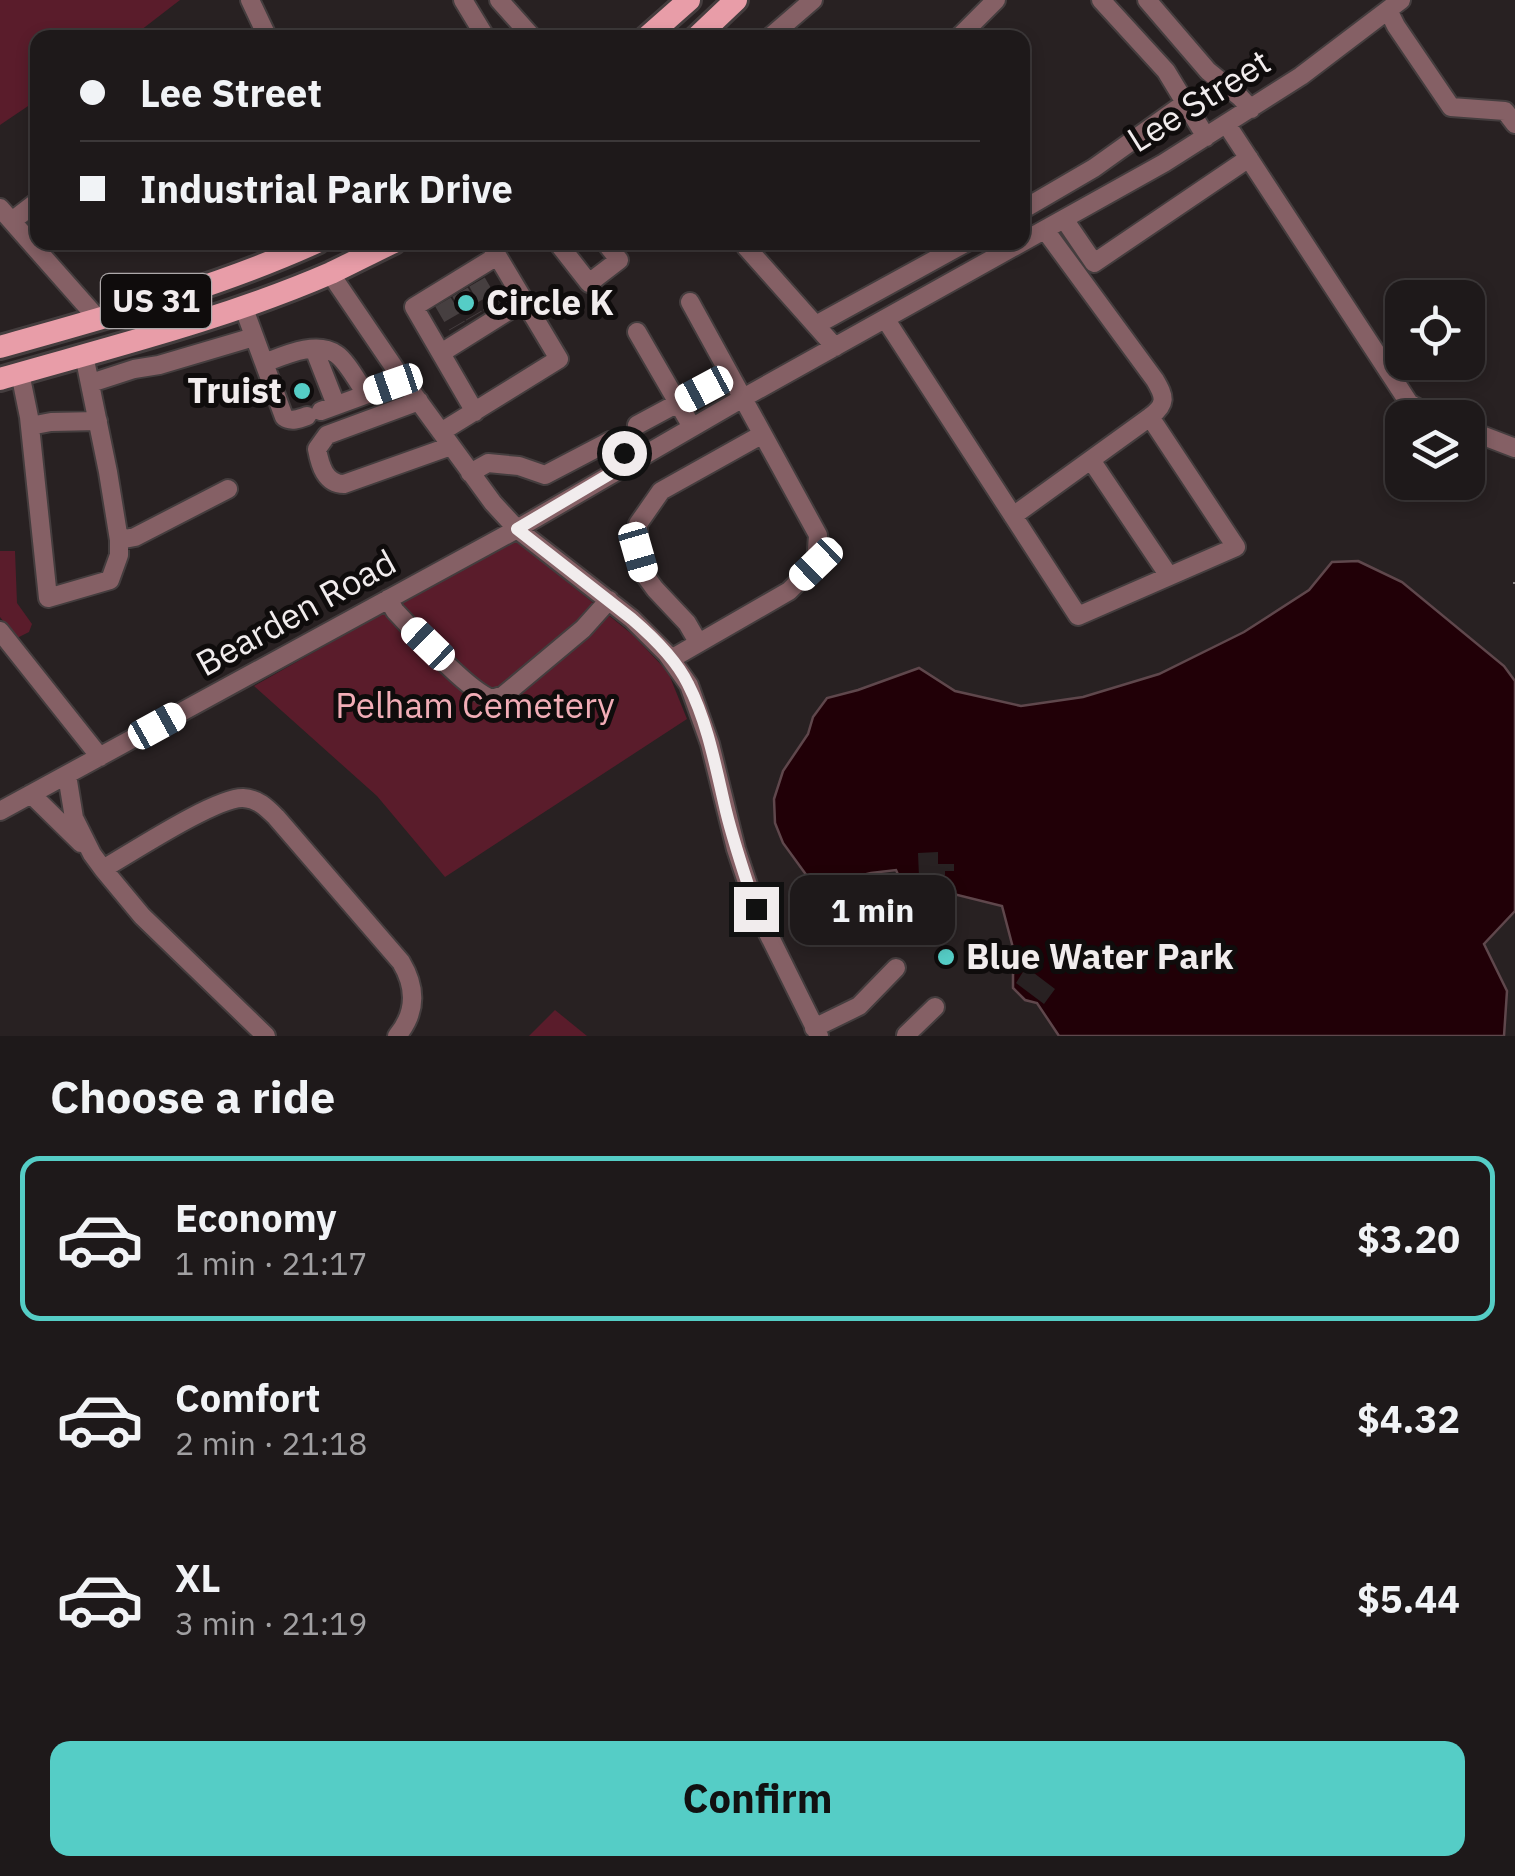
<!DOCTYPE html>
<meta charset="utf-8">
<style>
:root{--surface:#1e191a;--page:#2b2627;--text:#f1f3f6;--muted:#a1a0a2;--line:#3c3839;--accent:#55cdc6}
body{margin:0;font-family:"IBM Plex Sans",sans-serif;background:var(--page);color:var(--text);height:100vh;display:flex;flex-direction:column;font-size:38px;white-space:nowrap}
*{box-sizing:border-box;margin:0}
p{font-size:32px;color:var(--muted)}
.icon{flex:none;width:55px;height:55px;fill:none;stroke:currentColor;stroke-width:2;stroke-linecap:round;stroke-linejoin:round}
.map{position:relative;height:1036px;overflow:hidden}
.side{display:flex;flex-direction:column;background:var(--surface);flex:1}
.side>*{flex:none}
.top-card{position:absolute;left:30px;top:30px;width:1000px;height:220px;border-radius:20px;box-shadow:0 5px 15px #0003,0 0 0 2px var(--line);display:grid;align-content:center;height:220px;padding:0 50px;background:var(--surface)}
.tools{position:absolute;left:1385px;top:280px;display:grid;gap:20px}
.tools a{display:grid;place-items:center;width:100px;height:100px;border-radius:20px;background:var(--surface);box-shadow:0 5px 15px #0003,0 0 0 2px var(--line);font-size:50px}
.end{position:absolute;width:45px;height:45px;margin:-22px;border:12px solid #f1eced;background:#111;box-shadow:0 0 0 5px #111}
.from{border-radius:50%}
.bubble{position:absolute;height:70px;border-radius:20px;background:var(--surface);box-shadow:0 5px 15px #0003,0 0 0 2px var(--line);font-size:32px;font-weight:800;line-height:70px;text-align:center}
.car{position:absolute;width:30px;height:60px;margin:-30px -15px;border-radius:12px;box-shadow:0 0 8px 2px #0007;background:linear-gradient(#fff 24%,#345 0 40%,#fff 0 76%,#345 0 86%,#fff 0)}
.top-card b{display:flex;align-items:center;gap:35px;height:95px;font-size:38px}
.top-card b+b{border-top:2px solid var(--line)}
.top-card i{width:25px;height:25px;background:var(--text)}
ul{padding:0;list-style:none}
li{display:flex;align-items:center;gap:30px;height:165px;margin:0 20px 15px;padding:0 30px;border:5px solid transparent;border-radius:20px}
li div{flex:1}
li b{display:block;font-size:38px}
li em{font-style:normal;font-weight:800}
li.selected{border-color:var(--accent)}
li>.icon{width:90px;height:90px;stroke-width:1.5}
h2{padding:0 50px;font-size:45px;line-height:120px}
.primary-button{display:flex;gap:20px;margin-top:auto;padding:20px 50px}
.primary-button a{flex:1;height:115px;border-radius:20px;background:var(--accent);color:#111;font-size:40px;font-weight:800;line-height:115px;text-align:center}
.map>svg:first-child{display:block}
.green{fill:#5a1c2b}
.water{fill:#210007;stroke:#5f474c;stroke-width:2.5}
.pier{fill:#282122}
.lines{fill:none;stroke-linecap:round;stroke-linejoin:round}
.minor-tunnel{stroke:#463f40;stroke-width:18;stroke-dasharray:18 9;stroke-linecap:butt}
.minor-casing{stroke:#443d3e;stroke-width:22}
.major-casing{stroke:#443d3e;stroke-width:28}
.minor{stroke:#856065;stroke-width:18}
.major{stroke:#e89da8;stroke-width:22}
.rail{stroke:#847d7e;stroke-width:4;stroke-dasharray:12 12;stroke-linecap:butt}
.route{stroke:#f1eced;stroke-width:12}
.poi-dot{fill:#55cdc6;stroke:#0f0c0c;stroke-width:4}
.labels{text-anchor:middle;stroke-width:10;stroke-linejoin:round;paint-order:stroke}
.shield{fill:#0f0c0c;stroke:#ada9aa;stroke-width:2.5}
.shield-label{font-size:32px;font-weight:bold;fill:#f1eced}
.street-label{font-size:35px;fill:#f1eced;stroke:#0f0c0c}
.poi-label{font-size:35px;font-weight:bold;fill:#f1eced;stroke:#0f0c0c;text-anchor:start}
.park-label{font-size:35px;fill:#f2adb7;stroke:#0f0c0c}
</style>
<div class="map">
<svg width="1515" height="1036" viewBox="0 0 1515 1036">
<rect width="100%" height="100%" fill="#282122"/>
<path class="green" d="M0,0H180L132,37L38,38L37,100L0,125Z
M514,539L633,635L668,672L687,719L445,877L377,796L254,686Z
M0,551H15L17,603L32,624L29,632L17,638L0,617Z
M555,1010L587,1036H529Z"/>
<path class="water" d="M1358,561L1402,582L1504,666L1515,681V911L1484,944L1507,991L1504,1036H1059L1037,1003L1025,1000L1013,988V974L1018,967L1002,906L901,881L896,870L871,873L829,883L807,876L783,843L775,823L774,799L783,771L808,734L813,717L827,698L858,690L919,668L955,691L1021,706L1083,697L1159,674L1244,632L1309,590L1332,562Z"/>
<path class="pier" d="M938,852V864H954V871H945V875L919,877L918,853Z
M1026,967L1055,989L1044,1004L1016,983Z"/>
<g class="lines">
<path class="minor-tunnel" d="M477,282L491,306
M460,292L474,316
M443,302L457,326"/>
<g class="minor-casing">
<path id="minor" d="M250,0L268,38
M463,0L486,38
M499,0L533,38
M1101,0L1166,71L1206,137
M1147,0L1208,71L1240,97L1251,109
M1388,10L1396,26L1451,107L1505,111L1515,124
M769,38L813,0
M958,38L996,0
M1227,125L1409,403L1435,418
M0,208L98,319
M1022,210L1094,168L1185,103
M1064,219L1094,263L1249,158
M12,221L38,201
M557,242L589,283L619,260L605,242
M751,242L746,247L835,347
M330,273L398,373L493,503L517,529L632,619L667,654L689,685L710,744L736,849L756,909L819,1036
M243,306L284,417C291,422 299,419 307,416
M886,320L1078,616L1236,547L1150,417
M816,325L967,242
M637,332L692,427
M314,349L336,405
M441,353L524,301
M264,363C283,356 316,340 336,354C346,360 359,384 366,394
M20,373L29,417L48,598L110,580L119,555V540L108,472L84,355
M91,383L134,369L159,365L254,337
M419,401L327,435L317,449C320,465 325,484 344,484L451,446
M321,411L403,381
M475,412L414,307L497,256
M637,425L730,375
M30,426L51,422L98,421
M1468,430L1515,448
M441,432L559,359L489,242
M1091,460L1169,576
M470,473L488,463L519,466L545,475L610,441L630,463
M1013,516L1150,417C1167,404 1165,397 1155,380L1045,230
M119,540L135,537L228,489
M388,599L395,611C415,632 468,691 492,699L504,695L583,629L609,600
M0,631L100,757
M698,642L687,623L655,589L644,574L638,552V524L661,491L761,435
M671,659L789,591L816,564L818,535L690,302
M67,775L74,818L92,854L103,869L142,916L266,1036
M31,794L81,843
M0,811L517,529L743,398L1164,163L1301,76L1401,0
M103,869C131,853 216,797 243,798C258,799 266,807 276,817L401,962C416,987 417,1012 397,1036
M814,1028L859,1006L896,968
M906,1035L935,1007"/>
</g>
<g class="major-casing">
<path id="major" d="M646,38L689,0
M696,38L736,0
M0,347C106,317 216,288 317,242
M0,379C111,347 225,319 331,273C352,263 373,252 394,242"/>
</g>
<use href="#minor" class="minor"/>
<use href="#major" class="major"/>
<path class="rail" d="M1515,584V582"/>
</g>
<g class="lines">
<path class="route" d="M624,453L630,462L517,529L632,619C653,637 676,659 688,684C708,723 716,769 726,811C734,844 745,876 756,909"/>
</g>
<g class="poi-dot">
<circle cx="466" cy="303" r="10"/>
<circle cx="302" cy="391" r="10"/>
<circle cx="946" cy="957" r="10"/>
</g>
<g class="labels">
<rect class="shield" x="101" y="274" width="110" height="54" rx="8"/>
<g class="shield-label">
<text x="156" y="312">US 31</text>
</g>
<g class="street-label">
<text transform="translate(1199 101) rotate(-32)" y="12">Lee Street</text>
<text transform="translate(296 613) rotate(-29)" y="12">Bearden Road</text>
</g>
<g class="poi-label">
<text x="486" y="315">Circle K</text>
<text x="282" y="403" text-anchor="end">Truist</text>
<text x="966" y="969">Blue Water Park</text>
</g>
<g class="park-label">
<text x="475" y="718">Pelham Cemetery</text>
</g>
</g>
</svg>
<div class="tools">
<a><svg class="icon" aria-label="locate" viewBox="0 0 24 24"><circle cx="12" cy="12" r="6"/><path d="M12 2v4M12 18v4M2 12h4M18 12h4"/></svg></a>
<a><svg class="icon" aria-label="layers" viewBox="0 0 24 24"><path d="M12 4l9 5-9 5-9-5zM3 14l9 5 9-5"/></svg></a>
</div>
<i class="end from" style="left:624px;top:453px"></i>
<i class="end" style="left:756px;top:909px"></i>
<div class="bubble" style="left:790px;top:875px;width:165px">1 min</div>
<i class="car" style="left:393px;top:384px;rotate:251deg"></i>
<i class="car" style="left:704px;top:389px;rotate:242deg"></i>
<i class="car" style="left:638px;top:552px;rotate:164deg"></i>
<i class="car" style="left:816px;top:564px;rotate:226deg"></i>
<i class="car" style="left:428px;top:644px;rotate:314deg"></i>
<i class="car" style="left:157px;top:726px;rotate:61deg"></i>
<div class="top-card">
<b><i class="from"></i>Lee Street</b>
<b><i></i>Industrial Park Drive</b>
</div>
</div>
<section class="side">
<h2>Choose a ride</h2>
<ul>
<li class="selected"><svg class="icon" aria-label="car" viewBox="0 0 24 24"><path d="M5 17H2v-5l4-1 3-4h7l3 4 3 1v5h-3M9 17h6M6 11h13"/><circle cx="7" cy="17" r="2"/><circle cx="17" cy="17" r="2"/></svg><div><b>Economy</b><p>1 min · 21:17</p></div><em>$3.20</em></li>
<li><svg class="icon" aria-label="car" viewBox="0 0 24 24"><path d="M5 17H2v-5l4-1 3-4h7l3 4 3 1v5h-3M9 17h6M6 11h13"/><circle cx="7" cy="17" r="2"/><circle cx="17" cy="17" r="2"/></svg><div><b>Comfort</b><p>2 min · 21:18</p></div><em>$4.32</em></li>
<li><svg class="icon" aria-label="car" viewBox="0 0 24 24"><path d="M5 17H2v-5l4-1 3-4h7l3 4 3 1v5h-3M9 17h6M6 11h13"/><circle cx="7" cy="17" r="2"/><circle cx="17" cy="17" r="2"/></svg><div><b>XL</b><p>3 min · 21:19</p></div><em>$5.44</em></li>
</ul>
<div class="primary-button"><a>Confirm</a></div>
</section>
